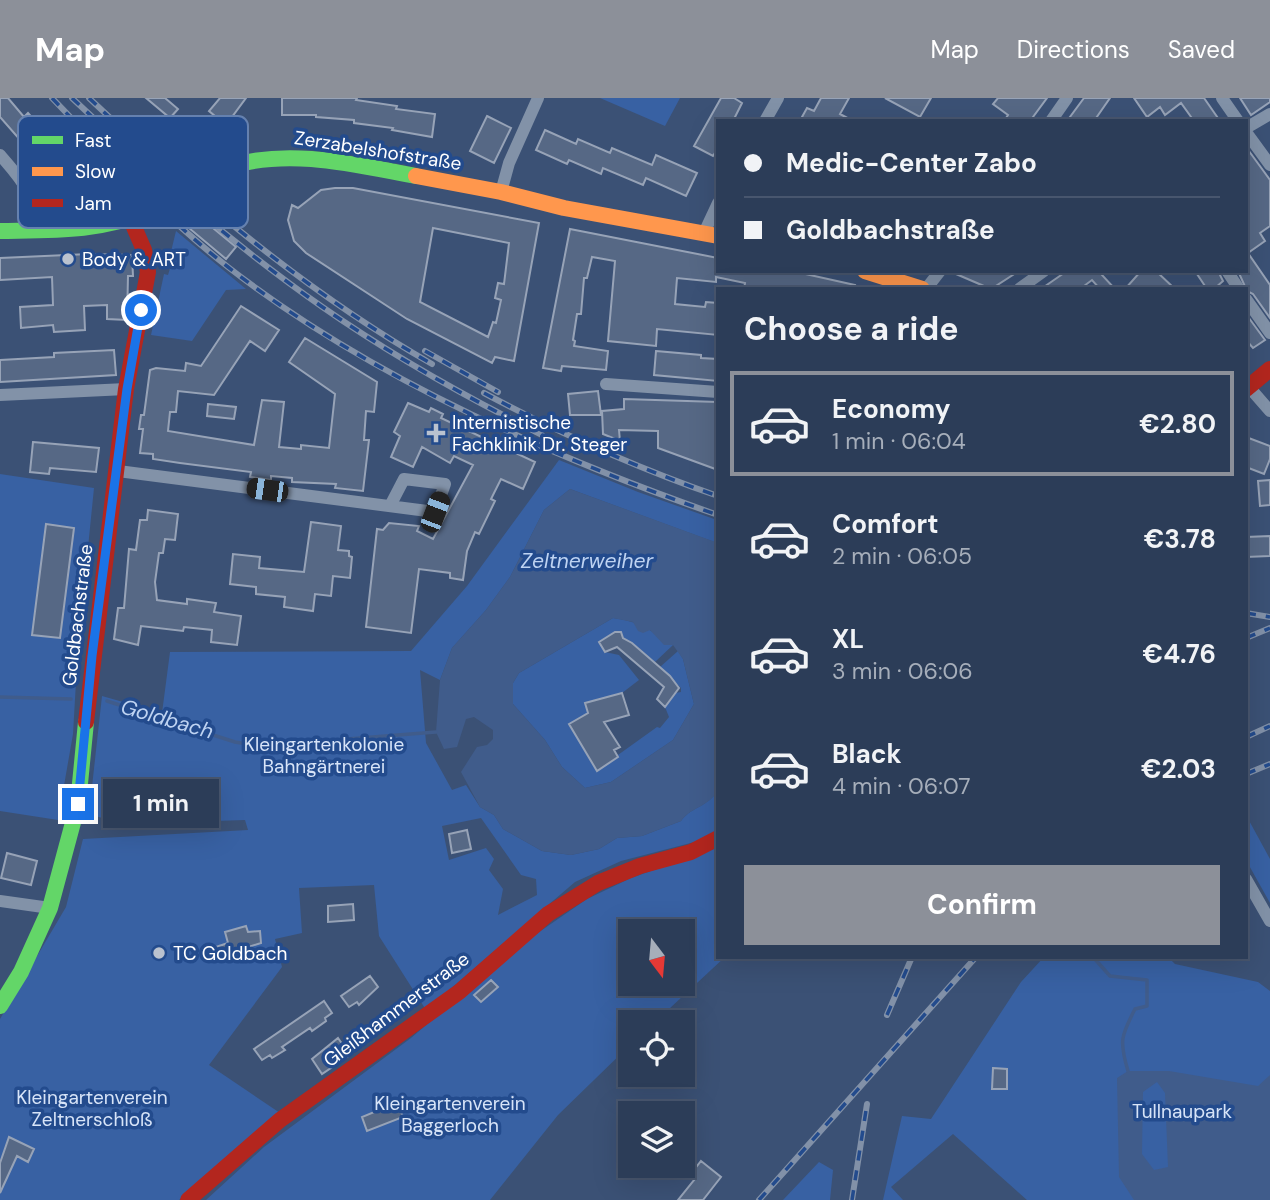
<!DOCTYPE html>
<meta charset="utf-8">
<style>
:root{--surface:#2c3d58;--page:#34445e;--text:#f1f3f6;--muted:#a6aeba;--line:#48566e;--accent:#8c9099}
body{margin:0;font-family:"DM Sans",sans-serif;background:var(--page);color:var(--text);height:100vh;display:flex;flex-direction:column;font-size:26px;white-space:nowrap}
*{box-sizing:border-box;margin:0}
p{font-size:23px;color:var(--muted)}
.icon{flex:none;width:38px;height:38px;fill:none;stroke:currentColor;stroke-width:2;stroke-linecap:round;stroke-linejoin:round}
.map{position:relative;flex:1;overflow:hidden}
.side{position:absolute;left:716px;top:189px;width:532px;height:672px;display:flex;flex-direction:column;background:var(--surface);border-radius:0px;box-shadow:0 7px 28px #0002,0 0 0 2px var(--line)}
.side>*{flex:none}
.banner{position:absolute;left:716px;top:21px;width:532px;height:154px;border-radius:0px;box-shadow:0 7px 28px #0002,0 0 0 2px var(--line);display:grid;align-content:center;height:154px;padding:0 28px;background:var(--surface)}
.needle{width:46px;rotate:164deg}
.tools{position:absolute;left:618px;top:821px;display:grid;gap:14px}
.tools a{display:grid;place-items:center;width:77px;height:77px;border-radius:0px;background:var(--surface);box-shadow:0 7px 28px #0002,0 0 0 2px var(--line);font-size:35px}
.end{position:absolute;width:32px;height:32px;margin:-16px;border:9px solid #1a73e8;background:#fff;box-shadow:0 0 0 4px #fff}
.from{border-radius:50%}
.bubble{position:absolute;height:49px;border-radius:0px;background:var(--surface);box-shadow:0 7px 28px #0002,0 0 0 2px var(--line);font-size:23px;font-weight:700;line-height:49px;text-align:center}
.car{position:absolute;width:21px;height:42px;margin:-21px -10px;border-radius:9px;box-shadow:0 0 5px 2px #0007;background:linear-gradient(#222 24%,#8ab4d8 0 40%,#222 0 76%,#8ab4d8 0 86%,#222 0)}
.banner b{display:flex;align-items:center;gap:24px;height:66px;font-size:26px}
.banner b+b{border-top:2px solid var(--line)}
.banner i{width:18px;height:18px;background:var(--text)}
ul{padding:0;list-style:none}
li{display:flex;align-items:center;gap:21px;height:105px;margin:0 14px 10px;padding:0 14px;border:4px solid transparent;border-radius:0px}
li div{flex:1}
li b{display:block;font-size:26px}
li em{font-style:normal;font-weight:700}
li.on{border-color:var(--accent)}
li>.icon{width:63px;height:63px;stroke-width:1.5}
h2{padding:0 28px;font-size:32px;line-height:84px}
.button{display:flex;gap:14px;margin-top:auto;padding:14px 28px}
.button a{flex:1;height:80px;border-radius:0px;background:var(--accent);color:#fff;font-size:28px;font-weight:700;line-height:80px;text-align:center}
header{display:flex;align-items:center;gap:42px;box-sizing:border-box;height:98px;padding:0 35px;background:var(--accent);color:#fff}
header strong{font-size:33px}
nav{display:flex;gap:38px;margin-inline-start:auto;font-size:24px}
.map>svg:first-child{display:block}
.green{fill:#3861a3;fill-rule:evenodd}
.water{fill:#405c8b;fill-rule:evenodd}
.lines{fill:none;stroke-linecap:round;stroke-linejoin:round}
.stream{stroke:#405c8b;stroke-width:3.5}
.building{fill:#566885;stroke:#97a3b7;stroke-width:2;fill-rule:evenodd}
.street{stroke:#8292a8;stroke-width:12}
.fast{stroke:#63d668;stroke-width:16}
.slow{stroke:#ff974d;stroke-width:16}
.jam{stroke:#b3261e;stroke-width:16}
.rail-casing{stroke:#8291a8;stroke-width:6}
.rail{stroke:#234b8d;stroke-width:3.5;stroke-dasharray:10;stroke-linecap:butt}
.route{stroke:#1a73e8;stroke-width:9}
.poi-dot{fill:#bac2cf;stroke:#234b8d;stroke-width:2.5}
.labels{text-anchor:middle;stroke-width:7;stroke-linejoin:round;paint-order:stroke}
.street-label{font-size:19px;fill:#fff;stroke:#234b8d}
.poi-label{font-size:19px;fill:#fff;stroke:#234b8d;text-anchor:start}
.park-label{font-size:19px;fill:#d7e4f8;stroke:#234b8d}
.water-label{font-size:21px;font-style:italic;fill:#bed3f2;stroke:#234b8d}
.key{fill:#234b8d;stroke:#6581af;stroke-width:2}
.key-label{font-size:19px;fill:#fff}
</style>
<header>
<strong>Map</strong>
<nav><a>Map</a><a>Directions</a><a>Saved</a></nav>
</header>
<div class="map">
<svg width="1270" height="1102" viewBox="0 0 1270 1102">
<rect width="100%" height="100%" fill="#3b5175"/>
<path class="green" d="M600,0H680L665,28Z
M176,133L246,191L226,192L192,243L151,237L164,176L168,177L172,164L169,162Z
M559,362L638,394L717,422V445L570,391L544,412L510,479L486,512L452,550L440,582L420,572L426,645L452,692L466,687L480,709L494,717L503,731L542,753L571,757L599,751L617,740L642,738L681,723C691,709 705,710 717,694V731L706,741L621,763L575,784L426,912L379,838L374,787L299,790L302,835L275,841L282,869L209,967L280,1015L179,1102H0V921L66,809L83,741L248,732L245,722L122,726L89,716L102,598L162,615L170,554L411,553L467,488ZM481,720L521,777L536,781L537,797L498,817L503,791L489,772L494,761L486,750L449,762L442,728Z
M0,376L94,390L78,549L73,636L58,722L0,713Z
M613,520C625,522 637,524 648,531C657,536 662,543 673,547L655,564C635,547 625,532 599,544L605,554L619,557L639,582L622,595L585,605L591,628L588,634L579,620L569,626L597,672L657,629L660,630L669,619L665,609L675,595L681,594V590L660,569L678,553L683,561L694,606L673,642L611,684L585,690L562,669L545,642L513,606V585L519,575Z
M1246,717L1270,761V805L1246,762Z
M717,750L718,859H725L655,924H630V947L558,1017L490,1102H206L264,1049L411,940L516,850L587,801L631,780ZM630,833H682V886H630Z
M1044,859H1168L1175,866L1258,884L1270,893V1102H1027L953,1036L891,1089L903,1102H883L902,1018L931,1021L1021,884Z
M819,1064L833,1072L830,1102H783Z"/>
<path class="water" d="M570,391L718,445L717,694C706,710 691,709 681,723L642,738L617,740L599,751L571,757L542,753L503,731L494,717L480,709L461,674L477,649L487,647L493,641V632L474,619L466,621L457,649L444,651L436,634L440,582L452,550L486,512L510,479L544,412ZM613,520L633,524L638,533L643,535L650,532L664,547H673L683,561L694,606L673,642L611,684L585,690L562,669L545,642L513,606V585L519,575Z
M1128,973H1169L1258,988L1270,977V1102H1134L1119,1079L1117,980ZM1157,984L1165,995L1168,1069L1154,1072L1142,1056L1143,994Z"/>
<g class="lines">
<path class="stream" d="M0,599L71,601
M107,603L235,644L259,648L436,634
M1093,859L1110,878L1147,882V908L1135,911C1121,938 1119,943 1128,973"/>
</g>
<path class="building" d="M0,0H8L24,19L28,15L96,92L78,108L0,19Z
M146,0H165L178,11L170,20Z
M220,0H246L226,27L209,13Z
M282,0H357L356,2L397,8L396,11L435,16L432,39L392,32L393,30L354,25V22L316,19V17H282Z
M721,0H734L742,5L733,23H718V50L713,58L694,48Z
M821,0H849L840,16L853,23H808L802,19L807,10L814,13Z
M885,0H931L920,19Z
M998,0H1047L1030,23H1004L1008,17L993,6Z
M1084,0H1110L1094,23H1067Z
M1134,0H1204L1220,23H1194L1181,5L1165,17L1160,9L1147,19Z
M1240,0H1270V4L1251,17Z
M487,18L511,30L494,65L470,53Z
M545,32L576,46L578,41L610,55L612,50L652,67L656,57L697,75L686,98L646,80L643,87L603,70L601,76L569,62L567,66L536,52Z
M1246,49L1270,82V128L1260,135L1265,143L1248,155L1270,187V220L1253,196L1247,193L1238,173H1246Z
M335,90H353L539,125L514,263L495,259L492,265L407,221L306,155L294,143L288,122L292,107L298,110L321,92ZM433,130L509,145L504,186L498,185L495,200L501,202L496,225L493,224L488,239L420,204Z
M185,107L236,149L226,161L171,115Z
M570,131L718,160V173H792L855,187L854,191H744L745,185L716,179V184L677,180L675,206L705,209L706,204L718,205V237L657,231L656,248L608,243L615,163L592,159L587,180H584L581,216H577L573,242L575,243L574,248L608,253L606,272L562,268L561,273L543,270Z
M89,156L132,157L133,178H128L127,222L107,221V207L84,208L85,232L54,234L53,227L21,230L20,209L53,207L52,179L0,182V160Z
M949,173H1019L991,191Z
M1067,173H1105L1101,176L1115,191H1100L1092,182L1080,191H1041Z
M1141,173H1156L1175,191H1125Z
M1195,173H1218L1223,183L1214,191H1207Z
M241,208L279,232L265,253L250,243L214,297L178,293L176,314H170L168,333L254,347L262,302L284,304L279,349L301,351V347L329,350L335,296L289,264L305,240L377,284L374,314L366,313L364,342H369L363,393L335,390L336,386L292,384V380L271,378V382L250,379L251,374L180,365L153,361V356L140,355L143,331H139L141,317H144L150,272L156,270L185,273L186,265L201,268Z
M1246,216L1265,242L1253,250L1246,242Z
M114,252L116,277L0,284V262L54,259V255Z
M656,253L701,257V260L718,261V283L654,277Z
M598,293L601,317H570L568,296Z
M624,301L718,304V372L658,350V333L619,332L620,343L603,336L602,313L624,311Z
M408,305L429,314L431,310L443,316L441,320L535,364L523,391L501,381L491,401L495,403L479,436L475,434L467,453L463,482L450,480V475L419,471L411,535L366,529L377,431L383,432L389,425L419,428L417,433L433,441L473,367L454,358L450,365L422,349L413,369L391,359L400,338L394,334Z
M208,306L236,309L234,321L207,318Z
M1246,339L1270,348V361L1264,376L1246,369Z
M33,344L99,350L96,374L50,370L49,376L30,374Z
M1270,382V407L1260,408L1258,383Z
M148,412L178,416L175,442L165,441L163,455H159L155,484L157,502L187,506V501L216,505L214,514L241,518L237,547L211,544L212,532L184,529L183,533L141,528L138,547L114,541L118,510H124L129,451L136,452L140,422H147Z
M311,424L341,428L338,452L349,453V458L352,459L350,480L333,478L331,498L315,496L313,513L284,509L285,499L256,496V489L230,486L233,456L260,459L259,470L304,474Z
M46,426L74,430L60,540L32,537Z
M1270,438V458L1246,459V439Z
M615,534H621L623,540L632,545L670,578L679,590L665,609L657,601L664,589L617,549L605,554L599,544Z
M622,595L629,617L604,624L620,649L614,652L618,659L597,673L569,626L588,615L585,605Z
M467,732L471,751L452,755L449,736Z
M7,755L37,763L31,787L1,780Z
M353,806L354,822L328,824V808Z
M246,828L248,834L260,833L261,845L210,861L207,852L228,845L225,834Z
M370,878L378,889L359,907L357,904L349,909L341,898Z
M491,882L498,889L481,904L474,897Z
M324,903L332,915L325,920L326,923L312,933L310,930L282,949L285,952L272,960L270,957L262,962L254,951Z
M338,940L350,957L322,976L312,961Z
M993,970L1007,971V991H992Z
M391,1007L392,1010L399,1008L403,1019L367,1033L362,1019Z
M9,1039L34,1051L28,1064L17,1058L0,1095V1065Z
M701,1063L721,1079L703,1102H678L695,1081L690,1077Z"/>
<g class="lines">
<path class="street" d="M1222,0L1238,23
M765,23L778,0
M1051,23L1067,0
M1246,30L1270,16
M1246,34L1270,67
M0,57C21,81 37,98 35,132
M501,94L509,65L538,0
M704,135L718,105
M1227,173L1239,191
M926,191L940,173
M1019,191L1044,173
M1246,201L1270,235
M606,286L718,294
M1249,289L1270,313
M0,297L126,291
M118,373L435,414L445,386L404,381L390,408
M1246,781L1270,823
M0,803L50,810"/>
<path class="fast" d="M0,133C50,132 100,134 147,114C175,102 203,76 231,68C292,50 356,67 416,78
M0,908L21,874L50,810L78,706L86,624"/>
<path class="slow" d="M416,78L501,94L564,110L718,138
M865,173L922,191"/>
<path class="jam" d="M1246,291L1270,271
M86,624L126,291L148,174L144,152L131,122
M188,1102L280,1022L459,894L548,816L598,785L640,768L691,754L718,740"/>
<g class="rail-casing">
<path id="rail" d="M52,0C108,58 164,119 228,169C369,279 549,358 718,417
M72,0C151,74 232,146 321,208C391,257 466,299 542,337
M89,0C194,99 306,194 432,266
M425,253L498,294
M484,295C559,335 637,370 718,398
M1246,515L1270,519
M1246,540L1270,530
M1246,639L1270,628
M1246,676L1270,666
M887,917L912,859
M759,1102L976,859
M852,1102L867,1006"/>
</g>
<use href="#rail" class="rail"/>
</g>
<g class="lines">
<path class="route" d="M78,706L92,558L127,291L141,212"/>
</g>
<g class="poi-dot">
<circle cx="68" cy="161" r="7"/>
<path d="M432.5 324.5h7v7h7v7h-7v7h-7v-7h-7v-7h7z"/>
<circle cx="159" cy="855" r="7"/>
</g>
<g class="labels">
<g class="street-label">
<text transform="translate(378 52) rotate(9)" y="7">Zerzabelshofstraße</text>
<text transform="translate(77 517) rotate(-83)" y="7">Goldbachstraße</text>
<text transform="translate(396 911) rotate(-37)" y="7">Gleißhammerstraße</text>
</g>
<g class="poi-label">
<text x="82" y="168">Body &amp; ART</text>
<text x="452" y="331">Internistische<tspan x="452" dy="22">Fachklinik Dr. Steger</tspan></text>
<text x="173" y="862">TC Goldbach</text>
</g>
<g class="park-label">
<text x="324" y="653">Kleingartenkolonie<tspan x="324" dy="22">Bahngärtnerei</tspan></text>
<text x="92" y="1006">Kleingartenverein<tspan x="92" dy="22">Zeltnerschloß</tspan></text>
<text x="450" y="1012">Kleingartenverein<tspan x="450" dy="22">Baggerloch</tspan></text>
<text x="1182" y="1020">Tullnaupark</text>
</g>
<g class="water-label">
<text x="587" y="470">Zeltnerweiher</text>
<text transform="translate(167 621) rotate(16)" y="7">Goldbach</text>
</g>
</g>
<rect x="18" y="18" width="230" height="112" rx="10" class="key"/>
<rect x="32" y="38" width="31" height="8" fill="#63d668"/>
<rect x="32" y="69" width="31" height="9" fill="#ff974d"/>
<rect x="32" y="101" width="31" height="8" fill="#b3261e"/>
<g class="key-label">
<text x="75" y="49">Fast</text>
<text x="75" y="80">Slow</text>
<text x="75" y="112">Jam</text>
</g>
</svg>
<div class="tools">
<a><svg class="needle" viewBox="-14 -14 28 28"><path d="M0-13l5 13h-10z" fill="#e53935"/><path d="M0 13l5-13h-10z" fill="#a6aeba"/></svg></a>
<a><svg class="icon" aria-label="locate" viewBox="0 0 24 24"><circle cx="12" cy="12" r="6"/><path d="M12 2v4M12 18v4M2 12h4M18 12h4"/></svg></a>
<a><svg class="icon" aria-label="layers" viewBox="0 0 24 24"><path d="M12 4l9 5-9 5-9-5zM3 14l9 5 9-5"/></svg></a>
</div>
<i class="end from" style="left:141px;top:212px"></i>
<i class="end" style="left:78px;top:706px"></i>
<div class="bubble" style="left:103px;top:681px;width:116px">1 min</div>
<i class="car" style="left:267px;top:392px;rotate:278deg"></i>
<i class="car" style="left:435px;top:414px;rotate:21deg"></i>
<div class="banner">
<b><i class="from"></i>Medic-Center Zabo</b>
<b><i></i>Goldbachstraße</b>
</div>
<section class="side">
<h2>Choose a ride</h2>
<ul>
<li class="on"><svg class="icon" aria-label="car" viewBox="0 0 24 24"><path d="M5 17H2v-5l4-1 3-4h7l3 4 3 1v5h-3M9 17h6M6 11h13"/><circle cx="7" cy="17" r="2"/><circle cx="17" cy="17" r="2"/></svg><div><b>Economy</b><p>1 min · 06:04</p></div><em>€2.80</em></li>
<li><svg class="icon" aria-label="car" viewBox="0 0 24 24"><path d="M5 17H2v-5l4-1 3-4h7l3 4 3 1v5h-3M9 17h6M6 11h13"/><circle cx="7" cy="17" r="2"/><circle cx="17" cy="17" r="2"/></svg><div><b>Comfort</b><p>2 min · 06:05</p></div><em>€3.78</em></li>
<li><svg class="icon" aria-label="car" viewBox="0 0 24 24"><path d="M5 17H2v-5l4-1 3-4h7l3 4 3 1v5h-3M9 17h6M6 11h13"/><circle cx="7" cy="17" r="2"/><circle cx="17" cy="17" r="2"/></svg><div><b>XL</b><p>3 min · 06:06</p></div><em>€4.76</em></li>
<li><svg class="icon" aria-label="car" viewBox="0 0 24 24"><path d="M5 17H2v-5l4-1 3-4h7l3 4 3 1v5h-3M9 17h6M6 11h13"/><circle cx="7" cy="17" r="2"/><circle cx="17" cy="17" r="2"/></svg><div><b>Black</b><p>4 min · 06:07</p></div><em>€2.03</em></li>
</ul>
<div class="button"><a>Confirm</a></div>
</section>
</div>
